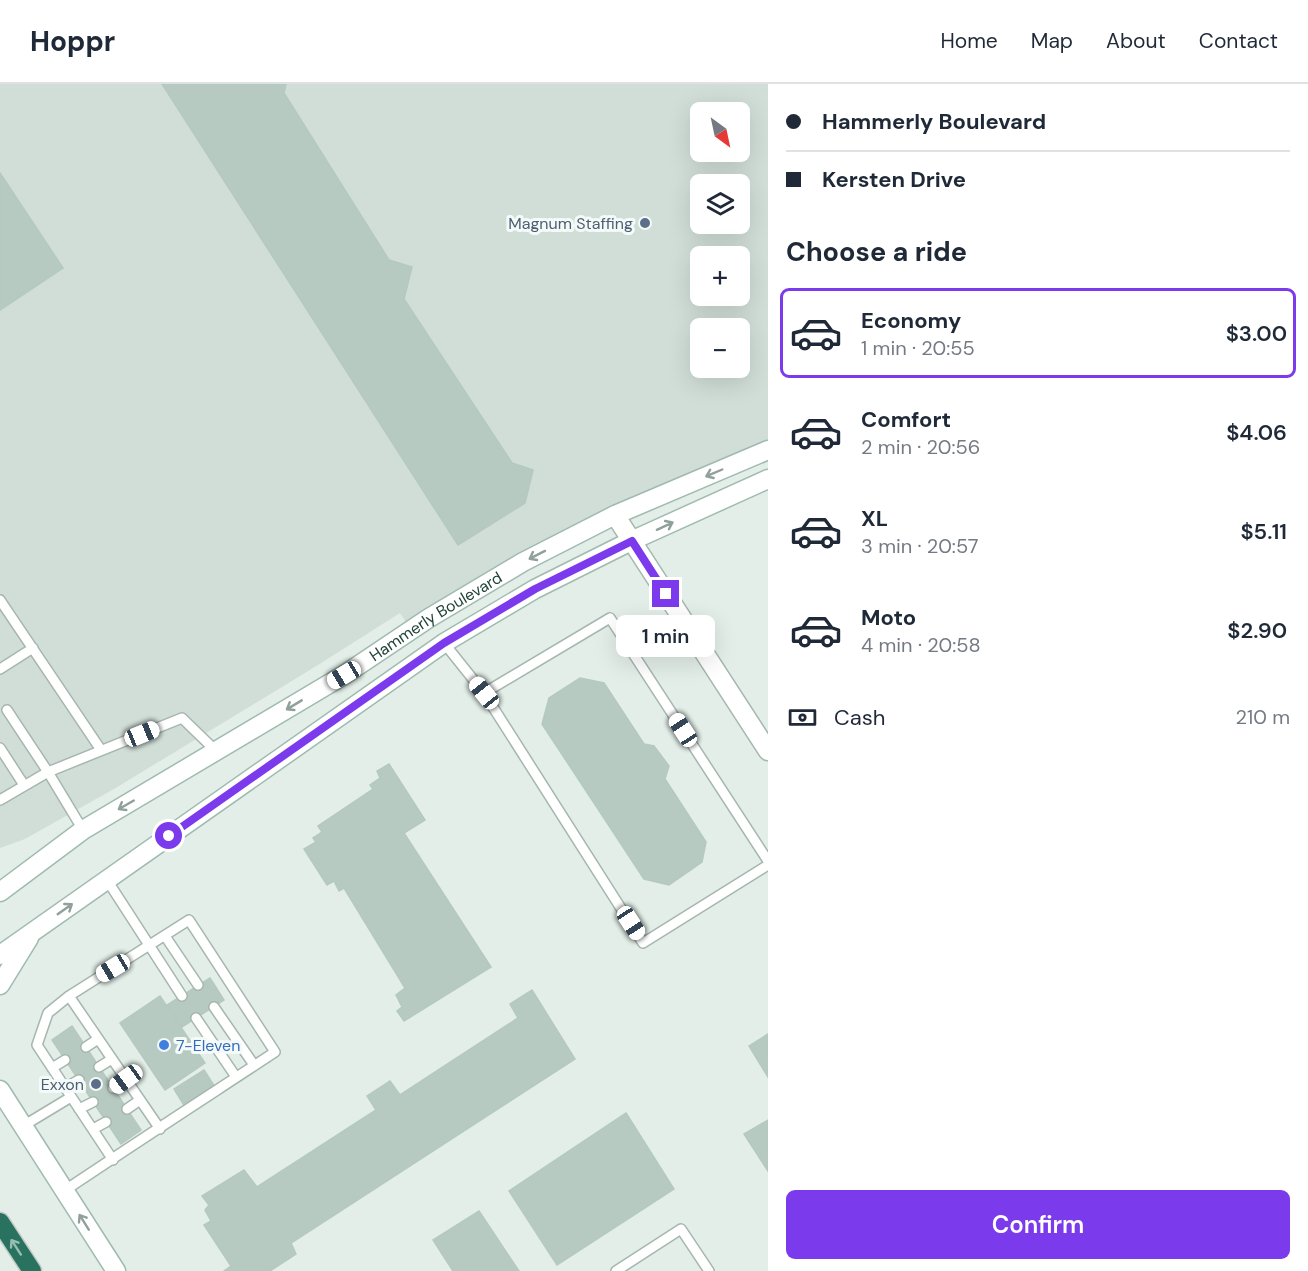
<!DOCTYPE html>
<meta charset="utf-8">
<style>
:root{--surface:#fff;--page:#f2f2f3;--text:#1f2937;--muted:#747a83;--line:#e0e1e3;--accent:#7c3aed}
body{margin:0;font-family:"DM Sans",sans-serif;background:var(--page);color:var(--text);height:100vh;display:flex;flex-direction:column;font-size:22px;white-space:nowrap}
*{box-sizing:border-box;margin:0}
p{font-size:20px;color:var(--muted)}
.icon{flex:none;width:33px;height:33px;fill:none;stroke:currentColor;stroke-width:2;stroke-linecap:round;stroke-linejoin:round}
.map{position:relative;flex:1;overflow:hidden}
.sheet{display:flex;flex-direction:column;background:var(--surface);width:540px}
.sheet>*{flex:none}
.guide{display:grid;align-content:center;height:132px;padding:0 18px;background:var(--surface)}
.needle{width:39px;rotate:147deg}
.buttons{position:absolute;left:690px;top:18px;display:grid;gap:12px}
.buttons a{display:grid;place-items:center;width:60px;height:60px;border-radius:9px;background:var(--surface);box-shadow:0 6px 24px #0002;font-size:30px}
.end{position:absolute;width:27px;height:27px;margin:-14px;border:8px solid #7c3aed;background:#fff;box-shadow:0 0 0 3px #fff}
.from{border-radius:50%}
.bubble{position:absolute;height:42px;border-radius:9px;background:var(--surface);box-shadow:0 6px 24px #0002;font-size:20px;font-weight:600;line-height:42px;text-align:center}
.car{position:absolute;width:18px;height:36px;margin:-18px -9px;border-radius:8px;box-shadow:0 0 4px 2px #0007;background:linear-gradient(#fff 24%,#345 0 40%,#fff 0 76%,#345 0 86%,#fff 0)}
.guide b{display:flex;align-items:center;gap:21px;height:57px;font-size:22px}
.guide b+b{border-top:2px solid var(--line)}
.guide i{width:15px;height:15px;background:var(--text)}
ul{padding:0;list-style:none}
li{display:flex;align-items:center;gap:18px;height:90px;margin:0 12px 9px;padding:0 6px;border:3px solid transparent;border-radius:9px}
li div{flex:1}
li b{display:block;font-size:22px}
li em{font-style:normal;font-weight:600}
li.current{border-color:var(--accent)}
li>.icon{width:54px;height:54px;stroke-width:1.5}
h2{padding:0 18px;font-size:27px;line-height:72px}
.pay{display:flex;align-items:center;gap:15px;height:66px;padding:0 18px;font-size:22px}
.pay p{margin-inline-start:auto}
.button{display:flex;gap:12px;margin-top:auto;padding:12px 18px}
.button a{flex:1;height:69px;border-radius:9px;background:var(--accent);color:#fff;font-size:24px;font-weight:600;line-height:69px;text-align:center}
header{display:flex;align-items:center;gap:36px;box-sizing:border-box;height:84px;padding:0 30px;background:var(--surface);border-bottom:2px solid var(--line)}
header strong{font-size:28px}
nav{display:flex;gap:33px;margin-inline-start:auto;font-size:21px}
main{display:flex;flex:1;min-height:0}
.map>svg:first-child{display:block}
.built{fill:#d0ded7;fill-rule:evenodd}
.building{fill:#b7cac1;stroke:#b4c9bf;stroke-width:1.5}
.lines{fill:none;stroke-linecap:round;stroke-linejoin:round}
.service-casing{stroke:#a5b7af;stroke-width:12}
.minor-casing{stroke:#a5b7af;stroke-width:21}
.secondary-casing{stroke:#9fbbb0;stroke-width:21}
.motorway-casing{stroke:#c1cac7;stroke-width:21}
.service{stroke:#fff;stroke-width:9}
.minor{stroke:#fff;stroke-width:18}
.secondary{stroke:#fff;stroke-width:18}
.motorway{stroke:#28725f;stroke-width:18}
.oneway{stroke:#90a09b}
.oneway2{stroke:#98bdb3}
.route{stroke:#7c3aed;stroke-width:8}
.service-dot{fill:#5c6f8a;stroke:#f4faf7;stroke-width:2}
.shop-dot{fill:#3f7fe0;stroke:#f4faf7;stroke-width:2}
.labels{text-anchor:middle;stroke-width:6;stroke-linejoin:round;paint-order:stroke}
.service-label{font-size:16px;fill:#4e5e75;stroke:#f4faf7;text-anchor:end}
.street-label{font-size:16px;fill:#204237;stroke:#f4faf7}
.shop-label{font-size:16px;fill:#366cbe;stroke:#f4faf7;text-anchor:start}
</style>
<header>
<strong>Hoppr</strong>
<nav><a>Home</a><a>Map</a><a>About</a><a>Contact</a></nav>
</header>
<main>
<div class="map">
<svg width="768" height="1187" viewBox="0 0 768 1187">
<rect width="100%" height="100%" fill="#e3eee8"/>
<path class="built" d="M0,0H768V366L696,397L411,546L400,529L318,581L114,705L25,755L0,764ZM700,28H740V68H700ZM700,100H740V140H700ZM700,172H740V212H700ZM700,244H740V284H700Z"/>
<path class="building" d="M162,0H286L284,9L389,176L412,183L404,215L512,379L533,386L525,419L458,461Z
M0,89L63,184L0,226Z
M580,594L604,599L644,660L654,662L669,682L665,695L706,758L702,778L669,801L644,795L542,640L549,614Z
M389,680L425,736L404,749L491,883L404,937L397,927L402,923L396,911L405,904L344,804L339,807L334,797L327,801L304,765L316,758L313,754L322,748L318,742L373,705L370,701L380,694L377,687Z
M210,894L224,916L182,943L167,921Z
M532,906L575,975L291,1159L296,1170L270,1187H224L231,1182L204,1141L211,1137L205,1126L209,1121L202,1112L244,1086L257,1103L376,1026L367,1012L390,997L400,1011L518,934L510,920Z
M160,912L205,979L165,1006L120,939Z
M72,942L141,1046L121,1060L52,956Z
M768,950V993L749,962Z
M204,986L215,1003L185,1023L174,1005Z
M626,1029L674,1105L557,1181L509,1107Z
M768,1036V1087L744,1050Z
M479,1127L519,1187H453L433,1156Z"/>
<g class="lines">
<g class="service-casing">
<path id="service" d="M0,516L101,666
M444,559L484,609L643,859L768,781
M0,585L33,564
M484,609L610,534L768,777
M7,626L48,688L83,746
M0,664L24,701
M0,716L48,688L182,634L217,668
M107,796L182,912
M165,852L198,901
M69,912L160,1045
M214,923L254,981
M196,934L236,993
M86,963L98,955
M99,983L112,975
M52,984L65,976
M65,1004L79,996
M113,1004L126,995
M79,1025L93,1018
M127,1025L140,1016
M23,1042L71,1013
M93,1045L106,1038
M64,1107C134,1060 205,1014 275,968L189,836L69,912L48,929L37,961L113,1076
M616,1187L681,1145L709,1187"/>
</g>
<g class="minor-casing">
<path id="minor" d="M615,431L768,667"/>
</g>
<g class="secondary-casing">
<g id="secondary">
<path id="s1" d="M0,808L83,746L344,591L429,534L523,478L615,431L768,366"/>
<path d="M0,871L444,559L535,505L631,457L768,395"/>
<path d="M0,901L29,854"/>
<path d="M0,1006L116,1187"/>
</g>
</g>
<g class="motorway-casing">
<path id="motorway" d="M0,1138L32,1187"/>
</g>
<use href="#service" class="service"/>
<use href="#minor" class="minor"/>
<use href="#secondary" class="secondary"/>
<use href="#motorway" class="motorway"/>
</g>
<defs><path id="oneway-shaft" d="M-6 0H5M1.5-3L5.5 0L1.5 3" fill="none" stroke-width="1.6" stroke-linecap="round" stroke-linejoin="round" transform="scale(1.5)"/></defs>
<g class="oneway">
<use href="#oneway-shaft" transform="translate(714 389) rotate(157)"/>
<use href="#oneway-shaft" transform="translate(665 442) rotate(-25)"/>
<use href="#oneway-shaft" transform="translate(537 471) rotate(153)"/>
<use href="#oneway-shaft" transform="translate(294 621) rotate(149)"/>
<use href="#oneway-shaft" transform="translate(126 721) rotate(150)"/>
<use href="#oneway-shaft" transform="translate(65 825) rotate(-35)"/>
<use href="#oneway-shaft" transform="translate(84 1138) rotate(-122)"/>
</g>
<use class="oneway2" href="#oneway-shaft" transform="translate(16 1163) rotate(-123)"/>
<g class="lines">
<path class="route" d="M169,752L444,559L535,505L632,457L666,510"/>
</g>
<g class="service-dot">
<circle cx="645" cy="139" r="6"/>
<circle cx="96" cy="1000" r="6"/>
</g>
<circle class="shop-dot" cx="164" cy="961" r="6"/>
<g class="labels">
<g class="service-label">
<text x="633" y="145">Magnum Staffing</text>
<text x="84" y="1006">Exxon</text>
</g>
<g class="street-label">
<text dy="6" stroke="none"><textPath href="#s1" startOffset="516">Hammerly Boulevard</textPath></text>
</g>
<g class="shop-label">
<text x="176" y="967">7-Eleven</text>
</g>
</g>
</svg>
<div class="buttons">
<a><svg class="needle" viewBox="-14 -14 28 28"><path d="M0-13l5 13h-10z" fill="#e53935"/><path d="M0 13l5-13h-10z" fill="#747a83"/></svg></a>
<a><svg class="icon" aria-label="layers" viewBox="0 0 24 24"><path d="M12 4l9 5-9 5-9-5zM3 14l9 5 9-5"/></svg></a>
<a>+</a>
<a>−</a>
</div>
<i class="end from" style="left:169px;top:752px"></i>
<i class="end" style="left:666px;top:510px"></i>
<div class="bubble" style="left:616px;top:531px;width:99px">1 min</div>
<i class="car" style="left:344px;top:591px;rotate:239deg"></i>
<i class="car" style="left:484px;top:609px;rotate:321deg"></i>
<i class="car" style="left:683px;top:646px;rotate:327deg"></i>
<i class="car" style="left:142px;top:650px;rotate:68deg"></i>
<i class="car" style="left:631px;top:839px;rotate:147deg"></i>
<i class="car" style="left:113px;top:884px;rotate:239deg"></i>
<i class="car" style="left:126px;top:995px;rotate:234deg"></i>
</div>
<section class="sheet">
<div class="guide">
<b><i class="from"></i>Hammerly Boulevard</b>
<b><i></i>Kersten Drive</b>
</div>
<h2>Choose a ride</h2>
<ul>
<li class="current"><svg class="icon" aria-label="car" viewBox="0 0 24 24"><path d="M5 17H2v-5l4-1 3-4h7l3 4 3 1v5h-3M9 17h6M6 11h13"/><circle cx="7" cy="17" r="2"/><circle cx="17" cy="17" r="2"/></svg><div><b>Economy</b><p>1 min · 20:55</p></div><em>$3.00</em></li>
<li><svg class="icon" aria-label="car" viewBox="0 0 24 24"><path d="M5 17H2v-5l4-1 3-4h7l3 4 3 1v5h-3M9 17h6M6 11h13"/><circle cx="7" cy="17" r="2"/><circle cx="17" cy="17" r="2"/></svg><div><b>Comfort</b><p>2 min · 20:56</p></div><em>$4.06</em></li>
<li><svg class="icon" aria-label="car" viewBox="0 0 24 24"><path d="M5 17H2v-5l4-1 3-4h7l3 4 3 1v5h-3M9 17h6M6 11h13"/><circle cx="7" cy="17" r="2"/><circle cx="17" cy="17" r="2"/></svg><div><b>XL</b><p>3 min · 20:57</p></div><em>$5.11</em></li>
<li><svg class="icon" aria-label="car" viewBox="0 0 24 24"><path d="M5 17H2v-5l4-1 3-4h7l3 4 3 1v5h-3M9 17h6M6 11h13"/><circle cx="7" cy="17" r="2"/><circle cx="17" cy="17" r="2"/></svg><div><b>Moto</b><p>4 min · 20:58</p></div><em>$2.90</em></li>
</ul>
<div class="pay"><svg class="icon" aria-label="cash" viewBox="0 0 24 24"><path d="M3 7h18v10H3z"/><circle cx="12" cy="12" r="2"/></svg>Cash<p>210 m</p></div>
<div class="button"><a>Confirm</a></div>
</section>
</main>
